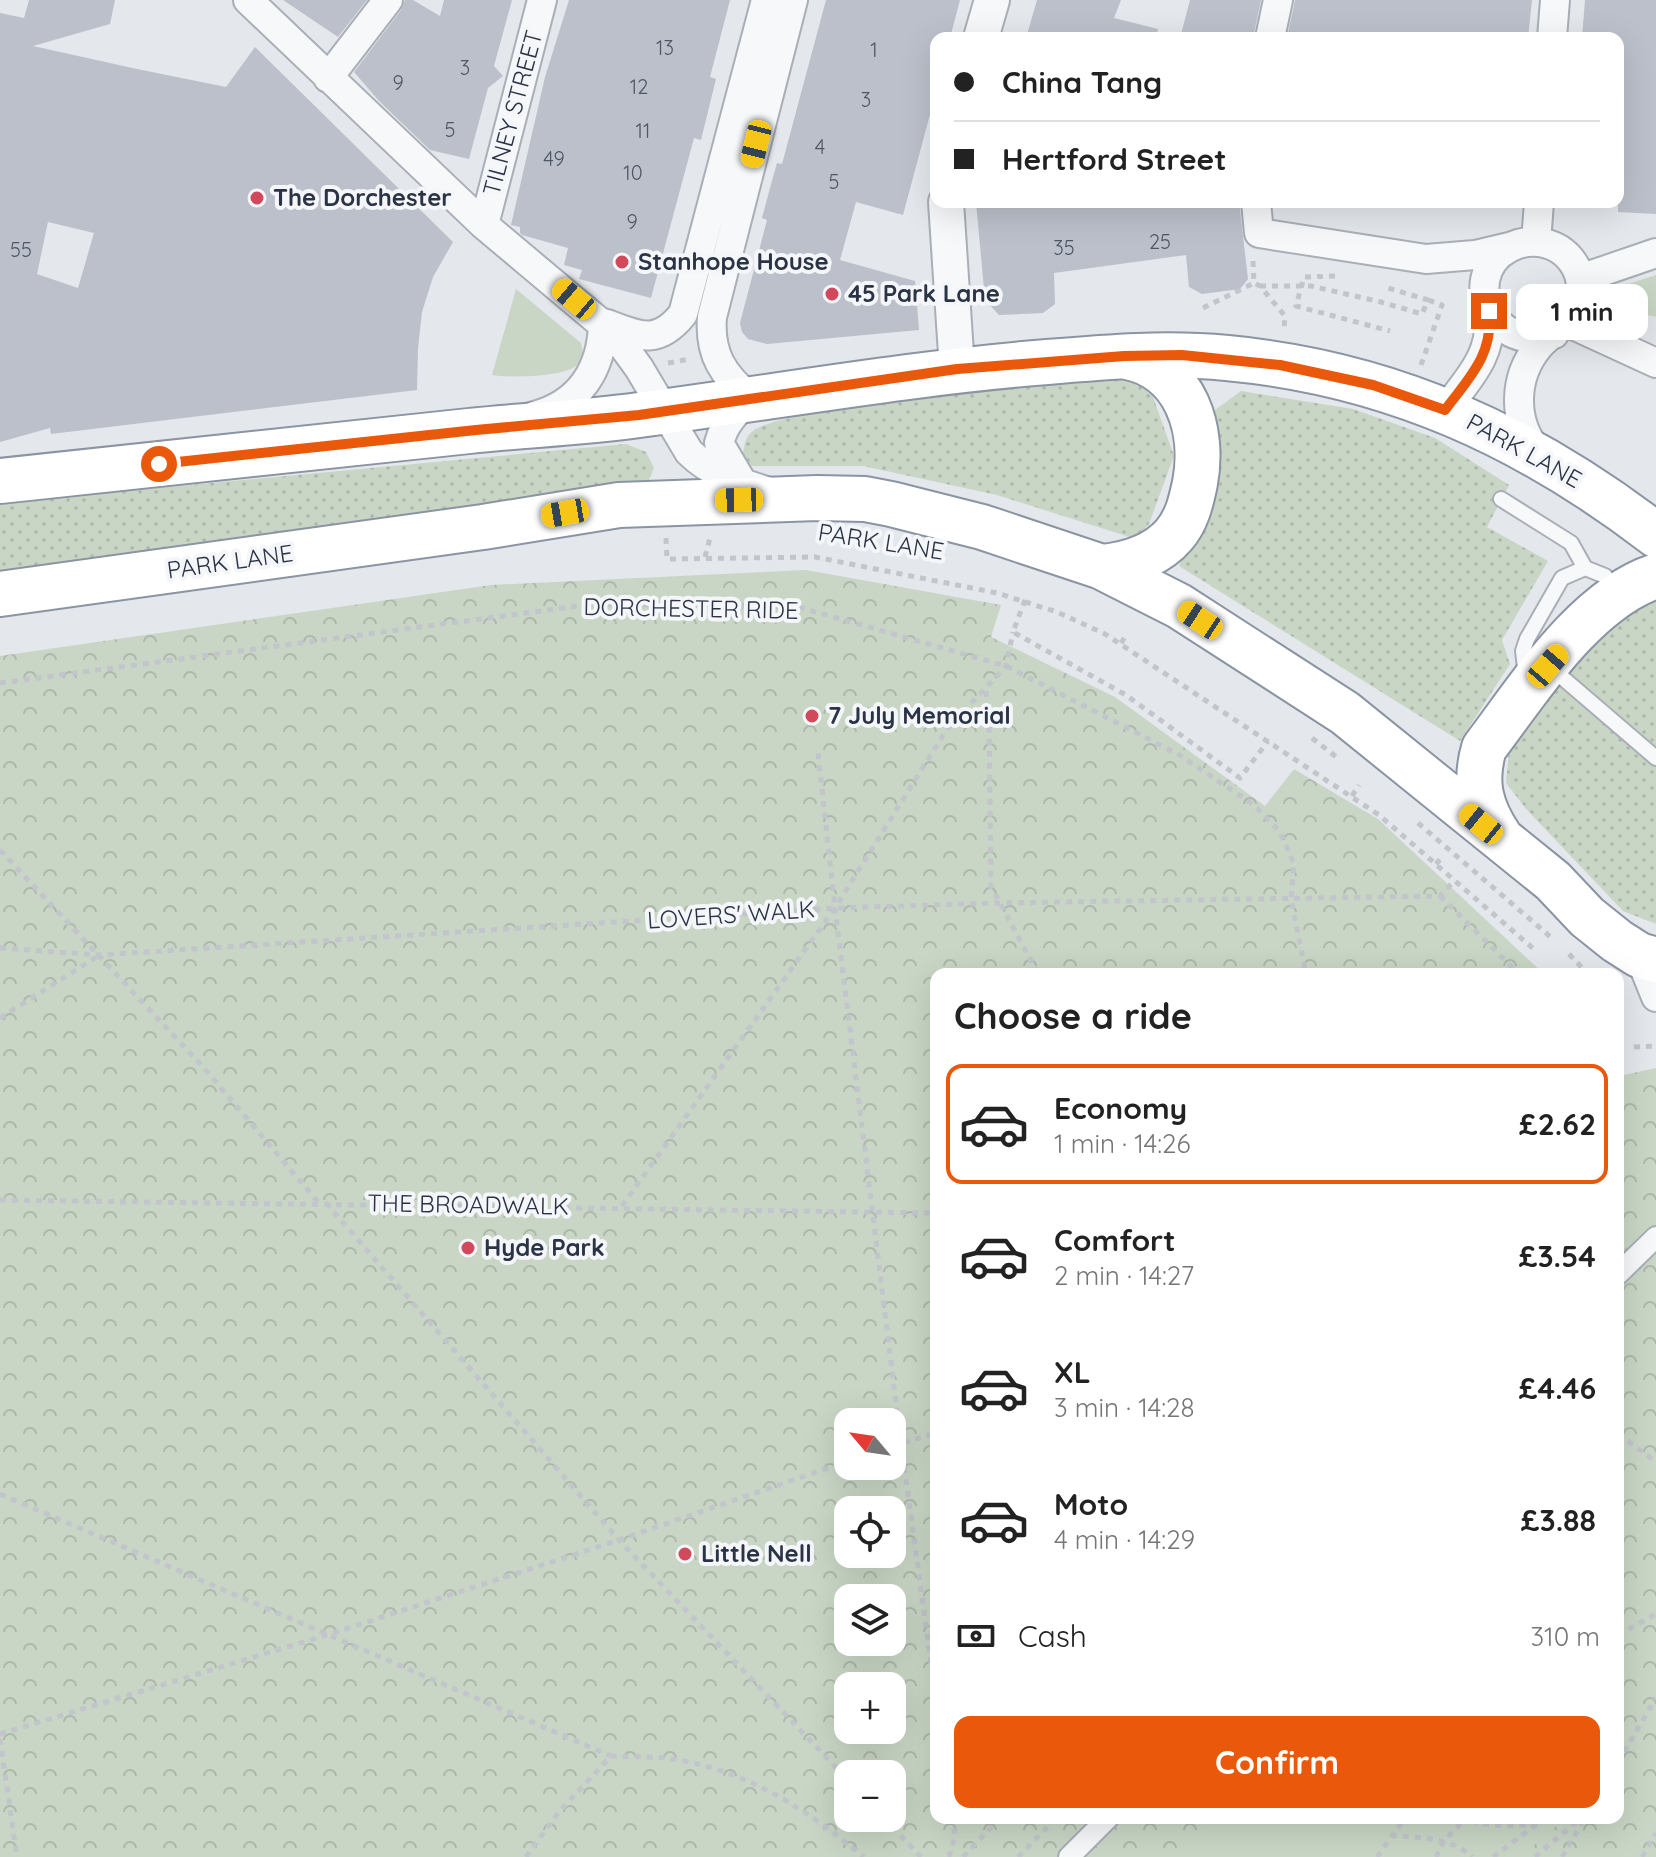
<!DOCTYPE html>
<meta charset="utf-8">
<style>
:root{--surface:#fff;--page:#f6f6f6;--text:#222;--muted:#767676;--line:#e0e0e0;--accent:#ea580c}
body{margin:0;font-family:Quicksand,sans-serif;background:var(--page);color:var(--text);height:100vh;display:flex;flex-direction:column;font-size:30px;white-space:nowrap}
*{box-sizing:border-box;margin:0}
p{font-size:26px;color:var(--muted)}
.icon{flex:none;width:44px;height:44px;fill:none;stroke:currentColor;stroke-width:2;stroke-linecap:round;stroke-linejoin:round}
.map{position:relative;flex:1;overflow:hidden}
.drawer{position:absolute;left:930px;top:968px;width:694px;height:856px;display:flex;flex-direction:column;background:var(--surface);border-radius:16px;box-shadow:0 8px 32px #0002}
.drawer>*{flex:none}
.banner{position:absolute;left:930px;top:32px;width:694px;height:176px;border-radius:16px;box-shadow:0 8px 32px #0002;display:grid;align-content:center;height:176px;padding:0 24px;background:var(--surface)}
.needle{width:52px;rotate:299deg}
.tools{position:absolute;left:834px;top:1408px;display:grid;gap:16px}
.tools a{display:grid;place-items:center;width:72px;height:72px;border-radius:16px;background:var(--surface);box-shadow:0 8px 32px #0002;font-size:40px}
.end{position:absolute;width:36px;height:36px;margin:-18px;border:10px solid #ea580c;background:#fff;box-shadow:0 0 0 4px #fff}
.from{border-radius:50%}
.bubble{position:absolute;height:56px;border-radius:16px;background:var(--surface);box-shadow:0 8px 32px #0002;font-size:26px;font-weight:700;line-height:56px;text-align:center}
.car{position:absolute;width:24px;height:48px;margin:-24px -12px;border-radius:10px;box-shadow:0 0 6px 2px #0007;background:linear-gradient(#f5c518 24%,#345 0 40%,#f5c518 0 76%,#345 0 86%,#f5c518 0)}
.banner b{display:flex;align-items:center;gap:28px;height:76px;font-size:30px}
.banner b+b{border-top:2px solid var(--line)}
.banner i{width:20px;height:20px;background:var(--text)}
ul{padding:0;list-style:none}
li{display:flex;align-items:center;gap:24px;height:120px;margin:0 16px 12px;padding:0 8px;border:4px solid transparent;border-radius:16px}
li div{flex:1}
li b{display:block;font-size:30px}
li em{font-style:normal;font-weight:700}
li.selected{border-color:var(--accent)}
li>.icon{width:72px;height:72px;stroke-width:1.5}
h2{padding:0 24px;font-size:36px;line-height:96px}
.pay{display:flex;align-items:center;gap:20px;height:88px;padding:0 24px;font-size:30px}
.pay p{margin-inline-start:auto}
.action{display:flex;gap:16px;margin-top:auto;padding:16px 24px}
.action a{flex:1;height:92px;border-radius:16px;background:var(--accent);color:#fff;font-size:32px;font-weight:700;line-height:92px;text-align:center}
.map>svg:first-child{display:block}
.grass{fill:url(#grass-dots)}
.park{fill:url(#park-crowns);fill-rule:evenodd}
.garden{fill:#c9d6c5}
.building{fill:#bbc0ca;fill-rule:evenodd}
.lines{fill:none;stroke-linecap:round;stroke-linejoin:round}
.service-casing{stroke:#a9aeb7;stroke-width:18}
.pedestrian-casing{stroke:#a9aeb7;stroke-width:24}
.minor-casing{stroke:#a9aeb7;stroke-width:32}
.tertiary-casing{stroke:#a9aeb7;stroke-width:38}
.trunk-casing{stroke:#8b94a3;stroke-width:48}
.path{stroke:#c2c5cb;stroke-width:5;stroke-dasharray:6 6;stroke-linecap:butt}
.service{stroke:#f7f8fa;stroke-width:14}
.pedestrian{stroke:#f7f8fa;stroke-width:20}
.minor{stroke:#f7f8fa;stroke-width:28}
.tertiary{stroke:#f7f8fa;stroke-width:34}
.trunk{stroke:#fff;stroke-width:44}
.route{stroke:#ea580c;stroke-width:10}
.poi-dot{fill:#d1495b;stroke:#f4f6f9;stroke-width:3}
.labels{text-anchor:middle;stroke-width:8;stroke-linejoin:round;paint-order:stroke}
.number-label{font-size:20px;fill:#4f5766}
.street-label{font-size:24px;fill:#2b3445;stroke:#f4f6f9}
.poi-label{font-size:24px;font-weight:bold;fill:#2b3445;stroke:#f4f6f9;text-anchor:start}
</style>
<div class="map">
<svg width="1656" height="1857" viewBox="0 0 1656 1857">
<defs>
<pattern id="grass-dots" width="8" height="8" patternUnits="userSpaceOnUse" patternTransform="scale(2)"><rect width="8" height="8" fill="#c9d6c5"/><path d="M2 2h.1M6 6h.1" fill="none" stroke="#adb8ab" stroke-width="1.8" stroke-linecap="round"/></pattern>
<pattern id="park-crowns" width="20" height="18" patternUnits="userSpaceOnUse" patternTransform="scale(2)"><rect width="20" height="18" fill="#c9d6c5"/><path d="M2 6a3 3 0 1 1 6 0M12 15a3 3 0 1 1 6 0" fill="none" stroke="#adb8ab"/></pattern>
</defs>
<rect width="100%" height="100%" fill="#e4e7ec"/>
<path class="grass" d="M1129,373L1152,394L1174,456L1149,524L1136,539L997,495L863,466H752L743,456C745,430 754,429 776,421L968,379Z
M1241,391L1353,409L1435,438L1509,485L1487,527L1548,561L1502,640L1510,664L1460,741L1179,566L1208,497L1215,444V410Z
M626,444L646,452L654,468L647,484L0,575V503Z
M1645,601H1656V924L1623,911L1527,810L1506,783L1509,750L1605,630Z"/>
<path class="park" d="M806,570L1001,605L991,637L1115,697L1265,806L1294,769L1378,819L1544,974H936V1818H1618V1060L1624,1075L1656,1068V1857H0V656L491,585ZM848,1422H892V1466H848ZM848,1510H892V1554H848ZM848,1598H892V1642H848ZM848,1686H892V1730H848ZM848,1774H892V1818H848Z"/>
<path class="garden" d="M1656,275V317L1617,308L1613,297L1619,287Z
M516,289L581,343L584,356C583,358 578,365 576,366C562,377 509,378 492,375Z
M1212,1818H1565L1540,1841L1517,1857H1171Z"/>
<path class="building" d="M29,0H115L110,24L33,46L137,69L226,87L255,47L453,242L433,277L422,312L418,348L417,390L51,434L50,428L0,442V13L24,18ZM48,222L94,233L78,288L37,274Z
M283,0H367L338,37Z
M405,0H413L440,16L444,0H512L494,66L503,76L488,88L469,159L430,150L379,101L354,72L401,10Z
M569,0H730L710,77L716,79L701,140L694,138L651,298L579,279L582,270L564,265L568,248L522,235L520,233V227L511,225L545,77Z
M826,0H960L950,38H936V92L903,215L856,202L840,260L915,281L919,330L767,344L748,339L742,332L740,323L767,220L762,218L770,188L777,163L782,164Z
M1037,0H1121L1114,18L1158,29L1157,38H1026Z
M1190,0H1261L1253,38H1180Z
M1295,0H1532L1528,38H1287Z
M1585,0H1656V214L1618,212V38H1582Z
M976,202H1239L1248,279L1240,289L1202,294L1189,287L1186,255L1054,273L1055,304L1043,313L999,315L985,300Z"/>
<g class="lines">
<g class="service-casing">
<path id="service" d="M1501,499L1571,543L1585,568
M1550,667L1656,758
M1526,676L1523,651L1527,639L1562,578L1585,568L1605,576L1619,592"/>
</g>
<g class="pedestrian-casing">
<path id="pedestrian" d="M1618,1274L1656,1237
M1069,1857L1108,1818"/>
</g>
<g class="minor-casing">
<path id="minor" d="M248,0L484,225L615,335L639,368L689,452C711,474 740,483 770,492
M1270,38L1278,0
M1552,38L1555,0
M328,78L388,0
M1256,202L1259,233L1426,259L1475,255L1513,246
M484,225L542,0
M1536,242L1539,202
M1580,279L1656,253
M1569,323L1656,363
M607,324C641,337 658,345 683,314L766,0
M1445,410C1469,378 1494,354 1489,311
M534,416C580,404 602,369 603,323
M1538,452C1512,422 1513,377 1539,346C1555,327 1581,321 1581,291C1582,274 1573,258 1559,249C1547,242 1532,240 1518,244C1456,265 1487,357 1554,334
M742,482L719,443C725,422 735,412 752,399C723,376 709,354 712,317L793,0
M1639,955L1656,997"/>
</g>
<g class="tertiary-casing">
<path id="tertiary" d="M981,38L992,0
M946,202L957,369"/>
</g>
<g class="trunk-casing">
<path id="trunk" d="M0,481C156,464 312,447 469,431C525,425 583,423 639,415C775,397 910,373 1047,362C1107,357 1167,352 1227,358C1390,373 1527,436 1656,535
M1102,567C1129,564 1156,556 1174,535C1187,520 1191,502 1195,483C1205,430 1186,368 1127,357
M0,594L483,527L619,505L817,498L865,499L891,504L982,527L1102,567L1179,606L1345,713L1553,881L1587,917L1617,941L1639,955L1656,960
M1500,837C1480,807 1474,782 1484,748C1529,689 1584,600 1656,576"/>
</g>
<path class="path" d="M1253,261L1254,283L1260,286L1285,316L1284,330
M1335,276L1304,277L1296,306L1390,331
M1260,286H1311L1381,302L1422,314L1428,300L1385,287
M1203,308L1254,283
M668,363L690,359
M1421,365L1442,305L1428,300
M666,538L667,559L815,557L997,593L1057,612L1105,634L1379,815L1536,951
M705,557L710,538
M1025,600L1013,632L1126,695L1240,778L1268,741
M1121,643L1128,633
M0,683L593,604L798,607L1006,666L1178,754L1254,805L1280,832L1294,864L1291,899L1306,974
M986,691L989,718L991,886L1038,974
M1312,738L1339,759
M1352,796L1359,785
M1418,823L1553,939
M0,850L203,1067L318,1202
M1436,864L1444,855
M1440,896L1519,974
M0,948L99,955L835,908L999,903L1440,896L1455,880
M1569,954L1588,974
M0,1018L98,956
M1634,1047L1655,1046
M0,1200L936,1213
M326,1203L619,1540L848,1780
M622,1206L835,908L818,753
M1618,1434L1656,1462
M892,1446L936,1433
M0,1494L611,1756
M1618,1635L1656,1614
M936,1699L901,1443L835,908L947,729L1006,666L1013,632
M0,1734L330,1634L619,1540L848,1461
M0,1739L17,1857
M1618,1762L1656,1698
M884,1818L921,1857
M1460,1818C1480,1825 1527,1831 1545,1818
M1391,1835C1417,1838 1452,1837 1472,1857
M526,1857L558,1813L611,1756C633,1757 657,1756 679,1760C752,1773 808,1811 864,1857
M949,1857L955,1836L952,1818
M963,1857L1000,1818
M1018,1857L1056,1818
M1377,1857L1405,1818
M1436,1857L1443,1842L1464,1820
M1493,1857L1537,1824
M1535,1857L1581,1818
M1562,1857L1585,1818
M1642,1857L1656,1833"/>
<use href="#service" class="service"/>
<use href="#pedestrian" class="pedestrian"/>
<use href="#minor" class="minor"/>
<use href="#tertiary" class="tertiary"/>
<use href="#trunk" class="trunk"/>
</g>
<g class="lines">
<path class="route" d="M159,464L476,430L639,415L957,369L1124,356L1182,355L1280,365L1373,385L1445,410C1469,378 1494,354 1489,311"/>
</g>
<g class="poi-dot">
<circle cx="257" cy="198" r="8"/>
<circle cx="622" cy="262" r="8"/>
<circle cx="832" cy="294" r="8"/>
<circle cx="812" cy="716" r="8"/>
<circle cx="468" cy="1248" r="8"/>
<circle cx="685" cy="1554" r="8"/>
</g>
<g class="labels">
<g class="number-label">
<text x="665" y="55">13</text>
<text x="874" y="57">1</text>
<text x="465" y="75">3</text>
<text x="398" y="90">9</text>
<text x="639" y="94">12</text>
<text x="866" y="107">3</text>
<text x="450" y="137">5</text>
<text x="643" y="138">11</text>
<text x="820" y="154">4</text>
<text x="554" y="166">49</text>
<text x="633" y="180">10</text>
<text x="834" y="189">5</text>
<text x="632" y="229">9</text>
<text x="1160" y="249">25</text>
<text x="1064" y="255">35</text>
<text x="21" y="257">55</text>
</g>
<g class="street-label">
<text transform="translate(513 113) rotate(-75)" y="8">TILNEY STREET</text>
<text transform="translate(1524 451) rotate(29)" y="8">PARK LANE</text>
<text transform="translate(881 542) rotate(9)" y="8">PARK LANE</text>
<text transform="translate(230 562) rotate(-8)" y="8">PARK LANE</text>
<text transform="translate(691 609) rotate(1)" y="8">DORCHESTER RIDE</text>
<text transform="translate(731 915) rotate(-4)" y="8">LOVERS' WALK</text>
<text transform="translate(468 1205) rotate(1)" y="8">THE BROADWALK</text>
</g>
<g class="poi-label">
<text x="273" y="206">The Dorchester</text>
<text x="638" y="270">Stanhope House</text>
<text x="848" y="302">45 Park Lane</text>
<text x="828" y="724">7 July Memorial</text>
<text x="484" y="1256">Hyde Park</text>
<text x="701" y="1562">Little Nell</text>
</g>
</g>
</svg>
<div class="tools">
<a><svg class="needle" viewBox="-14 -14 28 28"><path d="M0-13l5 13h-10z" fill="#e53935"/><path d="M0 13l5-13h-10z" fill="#767676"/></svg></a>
<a><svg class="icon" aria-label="locate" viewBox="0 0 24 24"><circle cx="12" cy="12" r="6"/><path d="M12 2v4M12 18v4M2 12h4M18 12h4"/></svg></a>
<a><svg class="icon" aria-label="layers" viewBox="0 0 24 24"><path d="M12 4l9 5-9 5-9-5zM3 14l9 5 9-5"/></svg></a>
<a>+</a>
<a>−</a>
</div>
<i class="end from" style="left:159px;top:464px"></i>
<i class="end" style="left:1489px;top:311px"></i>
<div class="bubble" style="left:1516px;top:284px;width:132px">1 min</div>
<i class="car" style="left:756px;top:144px;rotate:194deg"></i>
<i class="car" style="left:574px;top:299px;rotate:310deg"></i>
<i class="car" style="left:739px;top:500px;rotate:269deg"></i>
<i class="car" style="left:565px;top:513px;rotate:260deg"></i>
<i class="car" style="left:1200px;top:620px;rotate:303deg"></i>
<i class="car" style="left:1548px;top:666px;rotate:41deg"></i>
<i class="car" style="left:1481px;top:824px;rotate:309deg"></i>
<div class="banner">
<b><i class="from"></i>China Tang</b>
<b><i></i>Hertford Street</b>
</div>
<section class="drawer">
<h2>Choose a ride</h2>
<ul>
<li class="selected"><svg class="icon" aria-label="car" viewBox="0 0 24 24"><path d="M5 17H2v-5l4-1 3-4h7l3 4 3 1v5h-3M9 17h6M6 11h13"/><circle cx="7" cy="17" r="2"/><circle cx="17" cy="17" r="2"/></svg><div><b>Economy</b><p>1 min · 14:26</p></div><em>£2.62</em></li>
<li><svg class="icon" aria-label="car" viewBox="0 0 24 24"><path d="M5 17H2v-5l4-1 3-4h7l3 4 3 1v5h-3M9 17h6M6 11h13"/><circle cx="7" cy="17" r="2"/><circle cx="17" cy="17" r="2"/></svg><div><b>Comfort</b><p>2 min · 14:27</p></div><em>£3.54</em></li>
<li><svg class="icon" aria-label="car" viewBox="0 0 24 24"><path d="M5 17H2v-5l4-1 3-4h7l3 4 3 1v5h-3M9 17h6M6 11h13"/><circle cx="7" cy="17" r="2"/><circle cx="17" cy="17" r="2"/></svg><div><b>XL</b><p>3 min · 14:28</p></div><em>£4.46</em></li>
<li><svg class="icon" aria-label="car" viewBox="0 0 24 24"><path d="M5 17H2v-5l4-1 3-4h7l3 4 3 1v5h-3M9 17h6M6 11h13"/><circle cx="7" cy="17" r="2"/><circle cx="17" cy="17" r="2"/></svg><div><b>Moto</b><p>4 min · 14:29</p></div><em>£3.88</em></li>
</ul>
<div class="pay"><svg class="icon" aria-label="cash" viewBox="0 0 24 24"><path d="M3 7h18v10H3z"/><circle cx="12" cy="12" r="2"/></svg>Cash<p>310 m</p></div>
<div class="action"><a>Confirm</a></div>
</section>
</div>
